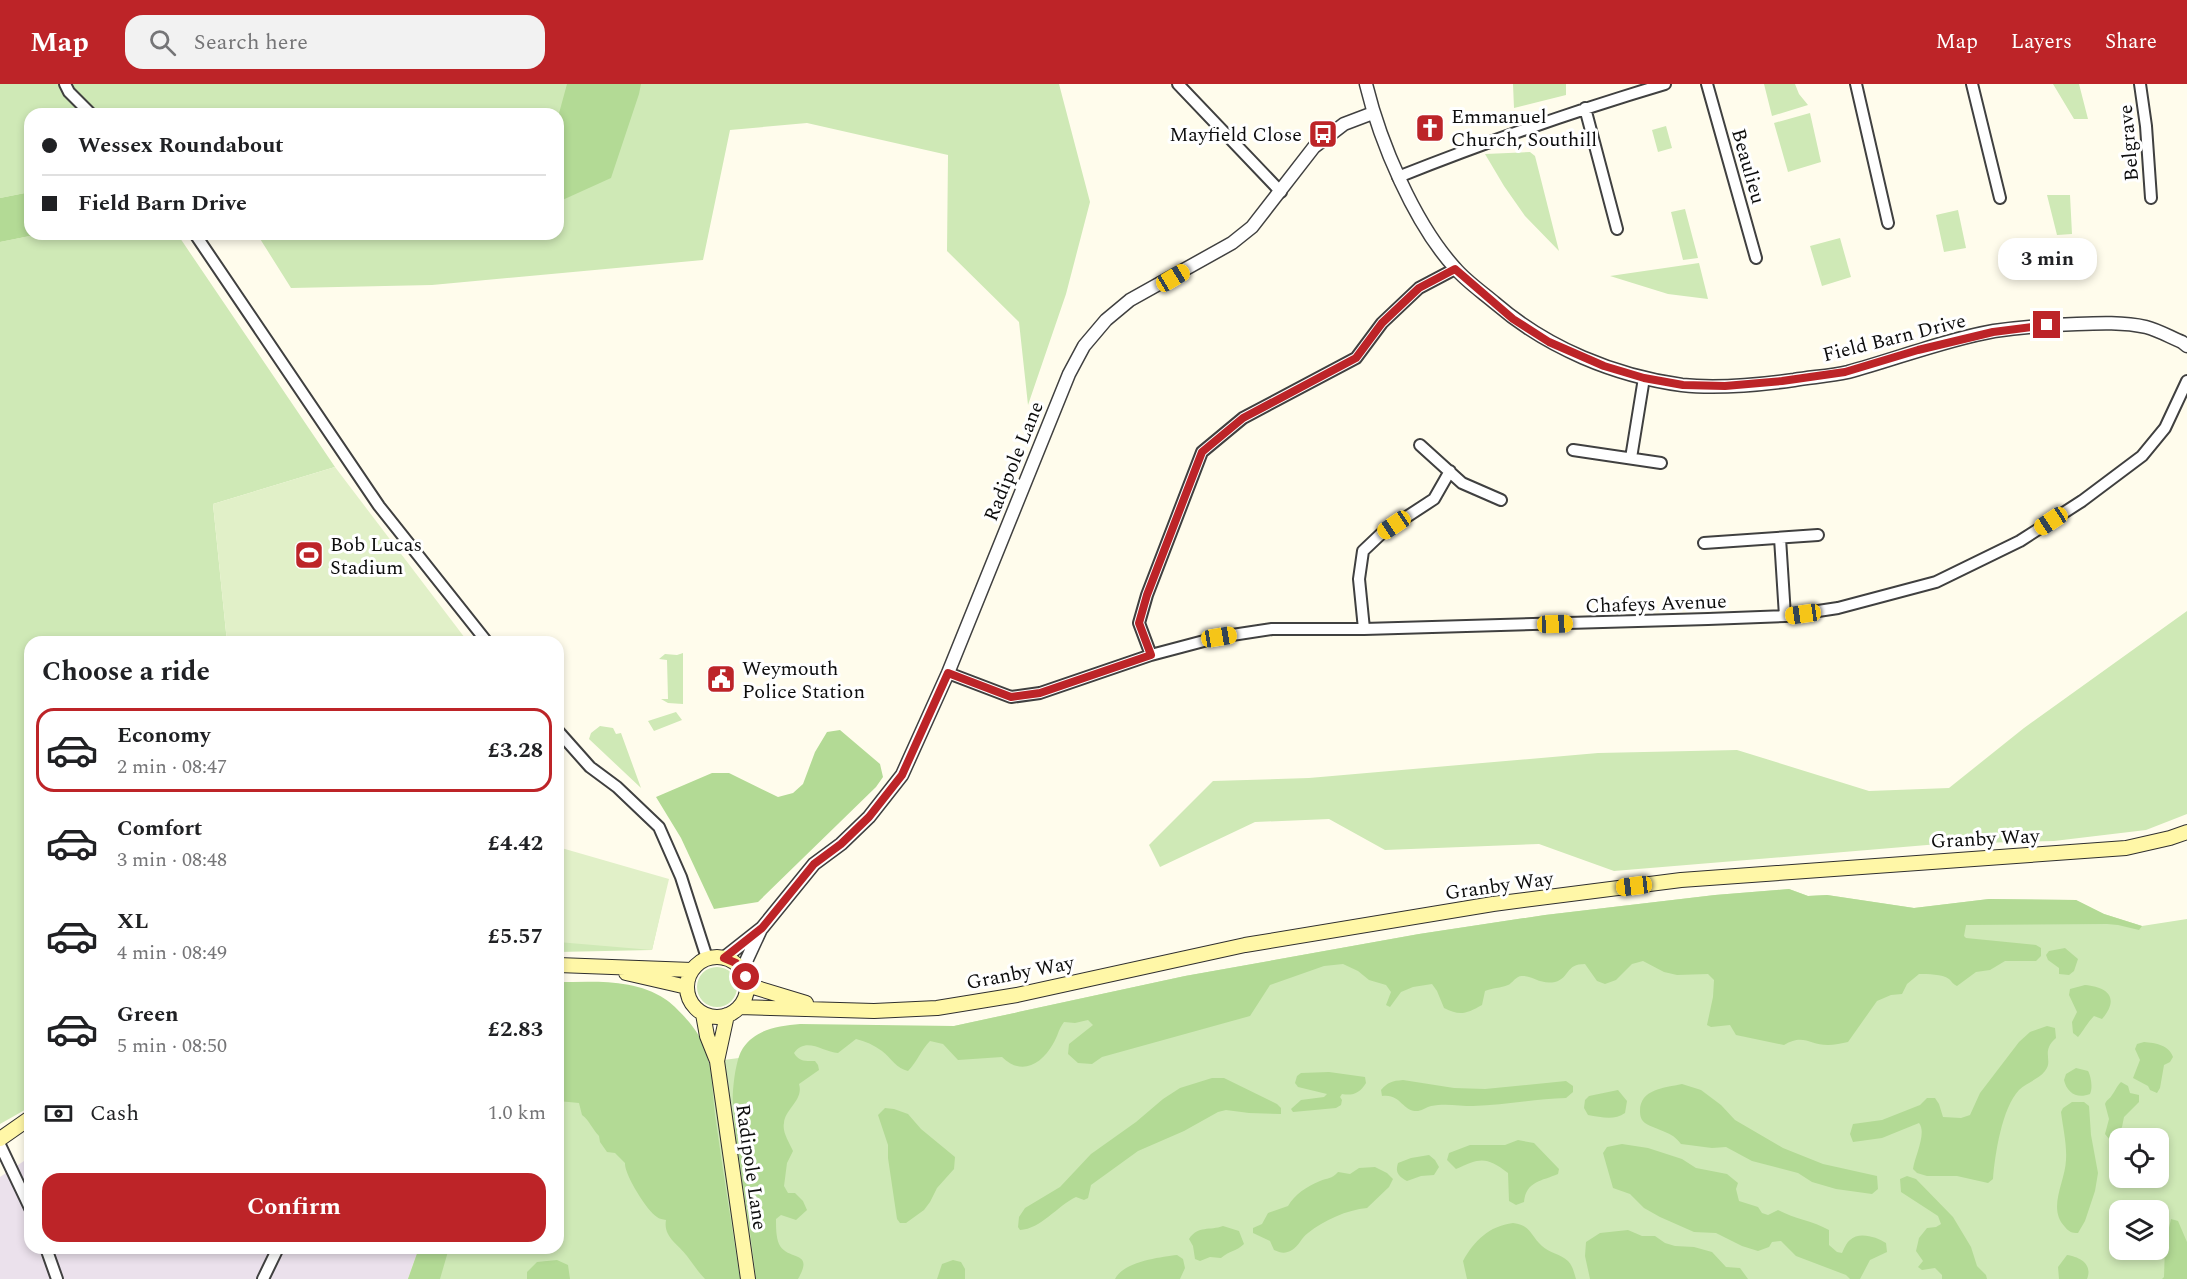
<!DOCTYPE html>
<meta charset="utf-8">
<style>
:root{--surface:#fff;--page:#f2f2f2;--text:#202124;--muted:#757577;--line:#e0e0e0;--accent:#bd2428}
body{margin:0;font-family:Spectral,serif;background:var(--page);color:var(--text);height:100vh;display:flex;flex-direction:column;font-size:22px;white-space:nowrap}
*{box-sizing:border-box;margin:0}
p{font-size:20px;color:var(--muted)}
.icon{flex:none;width:33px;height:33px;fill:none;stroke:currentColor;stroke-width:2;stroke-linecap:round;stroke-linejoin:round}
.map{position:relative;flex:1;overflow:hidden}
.sheet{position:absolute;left:24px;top:552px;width:540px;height:618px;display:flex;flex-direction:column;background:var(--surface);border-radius:18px;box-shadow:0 3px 9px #0003}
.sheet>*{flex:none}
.guide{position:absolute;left:24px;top:24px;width:540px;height:132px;border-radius:18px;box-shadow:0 3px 9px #0003;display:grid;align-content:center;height:132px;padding:0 18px;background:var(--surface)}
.buttons{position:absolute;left:2109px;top:1044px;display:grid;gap:12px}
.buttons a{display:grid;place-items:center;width:60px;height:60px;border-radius:12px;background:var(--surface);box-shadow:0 3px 9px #0003;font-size:30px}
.end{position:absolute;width:27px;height:27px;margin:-14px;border:8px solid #bd2428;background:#fff;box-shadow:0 0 0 3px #fff}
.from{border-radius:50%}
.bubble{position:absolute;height:42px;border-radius:18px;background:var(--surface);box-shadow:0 3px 9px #0003;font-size:20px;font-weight:700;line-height:42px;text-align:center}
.car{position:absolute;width:18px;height:36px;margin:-18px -9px;border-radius:8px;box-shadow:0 0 4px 2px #0007;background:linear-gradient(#f5c518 24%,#345 0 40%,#f5c518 0 76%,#345 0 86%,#f5c518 0)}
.guide b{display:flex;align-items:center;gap:21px;height:57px;font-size:22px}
.guide b+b{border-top:2px solid var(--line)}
.guide i{width:15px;height:15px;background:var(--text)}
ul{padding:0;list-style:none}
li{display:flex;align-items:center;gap:18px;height:84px;margin:0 12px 9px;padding:0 6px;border:3px solid transparent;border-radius:18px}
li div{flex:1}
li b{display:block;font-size:22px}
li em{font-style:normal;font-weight:700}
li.selected{border-color:var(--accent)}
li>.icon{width:54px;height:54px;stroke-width:1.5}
h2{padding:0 18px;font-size:27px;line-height:72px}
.pay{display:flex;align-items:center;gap:15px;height:66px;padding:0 18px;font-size:22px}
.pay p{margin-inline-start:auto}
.primary-button{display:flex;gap:12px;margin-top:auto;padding:12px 18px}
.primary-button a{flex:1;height:69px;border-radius:18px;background:var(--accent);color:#fff;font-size:24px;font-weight:700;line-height:69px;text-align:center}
header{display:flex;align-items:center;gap:36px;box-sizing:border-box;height:84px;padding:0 30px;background:var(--accent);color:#fff}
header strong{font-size:28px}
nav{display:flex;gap:33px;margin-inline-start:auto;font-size:21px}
.search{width:420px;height:54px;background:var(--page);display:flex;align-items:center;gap:15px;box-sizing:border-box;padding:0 21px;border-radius:18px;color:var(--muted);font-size:22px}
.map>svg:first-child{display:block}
.industrial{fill:#ebe1ec}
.green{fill:#cfe9b6;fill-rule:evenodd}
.forest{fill:#b3da95}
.pitch{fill:#e1f0c8}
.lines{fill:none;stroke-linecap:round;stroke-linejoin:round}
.minor-casing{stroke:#404040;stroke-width:14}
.tertiary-casing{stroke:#404040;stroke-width:15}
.secondary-casing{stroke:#2f2f2f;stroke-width:16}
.minor{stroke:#fff;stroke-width:10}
.tertiary{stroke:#fff;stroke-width:12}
.secondary{stroke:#fff7a7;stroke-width:14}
.route{stroke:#bd2428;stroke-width:8}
.labels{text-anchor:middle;stroke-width:6;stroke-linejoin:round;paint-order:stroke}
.poi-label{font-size:20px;fill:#0d0d0d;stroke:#fff;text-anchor:start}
.street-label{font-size:20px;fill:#0d0d0d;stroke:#fff}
</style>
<header>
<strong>Map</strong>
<div class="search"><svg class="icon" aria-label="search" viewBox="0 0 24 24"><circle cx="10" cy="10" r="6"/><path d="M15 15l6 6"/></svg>Search here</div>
<nav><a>Map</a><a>Layers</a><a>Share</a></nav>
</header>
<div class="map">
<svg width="2187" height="1195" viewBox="0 0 2187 1195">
<rect width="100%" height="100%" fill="#fffcec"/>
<path class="industrial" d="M30,1073V1164H419L408,1195H0V1093Z"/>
<path class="green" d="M0,0H1059L1090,118L1066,210L1028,321L1019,238L947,167L948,71L807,39L730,46L703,176L432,201L291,204L257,150H558V30H30V108L0,114Z
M1513,0H1566V11L1514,24Z
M1764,0H1795L1799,10L1808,21L1772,32Z
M2053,0H2079L2088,35H2074Z
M1810,29L1821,78L1788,88L1774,39Z
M1666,42L1672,64L1658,68L1652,46Z
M1530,68L1535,72L1559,167L1525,132L1504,102L1485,70Z
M2047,111H2070L2072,150L2057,151Z
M1685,125L1698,174L1683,176L1671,128Z
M1958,126L1966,164L1944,168L1936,131Z
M40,150H163L179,153L178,150H188L180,154L335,383L213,420L227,558H30V1023L0,1040V158Z
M1840,154L1851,193L1822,202L1810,162Z
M1699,179L1708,215L1668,210L1610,192Z
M2187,527V730L2146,746L2054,757L1939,760L1614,787L1539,760L1385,766L1329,735L1255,738L1160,783L1149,761L1213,697L1309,694L1598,669L1737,666L1869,707L1949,704L2024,644Z
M683,569V620L668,619L661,615H668L667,576L659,575L665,570L677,571Z
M676,628L682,636L654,647L648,637Z
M600,642L613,644L616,650L621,649L641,704L589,655L591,649Z
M1789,805L1808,812L1827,811L1914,824L1989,815L2076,816L2104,830L2142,842L2187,835V1195H408L419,1164H558V906L700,979L739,974L776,944L954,942L1185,892L1419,850L1545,831L1715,811ZM2120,1054H2158V1094H2120ZM2120,1126H2158V1166H2120Z
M664,813L652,866L558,868V849Z
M697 903a20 20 0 1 1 40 0a20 20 0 1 1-40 0Z"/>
<path class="forest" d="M567,0H641L639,10L611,94L558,118V33Z
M30,108V150H40L0,158V114Z
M840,646L880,680L883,693L876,703L758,818L714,825L681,754L656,713L712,689H729L778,713L793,709L803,700L815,668L827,648Z
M1789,805L1808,812L1827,811L1914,824L1989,815L2076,816L2104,830L2142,842L2139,846L2118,841L2107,840L1966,841L1964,852L1966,854L2036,861L2041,864V872L2036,877H2005L1990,886L1976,888L1957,902C1953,900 1952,898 1949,895C1942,890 1928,890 1919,890L1907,900L1902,910L1891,911L1877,917L1848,958C1842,959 1834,961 1828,961C1810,961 1803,949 1784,961L1736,951L1730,941L1711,943L1707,941L1713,913L1714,896L1708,890L1677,891L1664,888L1643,877L1632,880L1616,896L1605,900L1597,897L1585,880C1565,880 1570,894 1555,898C1541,901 1533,892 1523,892C1516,891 1513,899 1508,901C1501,904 1492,904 1485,907L1482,921C1466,930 1460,932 1444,924L1437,907L1432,900L1413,903L1401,908L1390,923L1386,921L1391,908L1386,901L1369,896L1358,887L1343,880L1324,882L1270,901L1250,932L1102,973L1092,980L1078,979L1068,970L1069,960L1093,941L1088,936L1075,939L1064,938C1058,946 1058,952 1053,960C1041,981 1021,992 1002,973L958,976L943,960L930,957C921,966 917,978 908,987C897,985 891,974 882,967C874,961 865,957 856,955L838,969C823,968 806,952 794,969C799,978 806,977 815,977L818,981L819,986L799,1000C804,1016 785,1025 784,1039C782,1048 789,1058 793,1067L787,1079L784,1102L788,1109H795L803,1117L807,1126L796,1136L781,1131L776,1135C776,1143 776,1153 779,1160C788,1178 815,1165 798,1195H756C750,1138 738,1080 733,1022C732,1008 735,976 743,964C756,945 778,942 800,940L954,942L1185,892L1419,850L1545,831L1715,811Z
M2065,864L2078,875L2074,887L2069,891L2059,890V884L2048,876L2046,871L2049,867Z
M558,898C593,898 634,894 665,915C676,922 696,944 701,956C713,979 712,1011 716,1037C723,1089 732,1142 740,1195H705C698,1188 693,1180 687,1172C678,1160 663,1153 666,1136C663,1135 659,1135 657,1133C647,1127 624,1090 625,1079L615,1069L607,1068L600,1058L599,1052C592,1045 590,1037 582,1031L579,1019L558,1017Z
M2085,901C2108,903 2120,914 2102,935L2094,932C2087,939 2084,946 2078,953L2073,949L2072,938L2077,928L2069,911L2070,905Z
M2047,942L2055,944L2056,954C2040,968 2054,976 2045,987C2039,995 2026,999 2019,1006C2002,1024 1995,1070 1993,1095L1988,1099L1957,1092H1927L1917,1089L1913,1085C1915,1072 1927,1049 1919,1039L1882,1054L1853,1058L1850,1050L1853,1040L1882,1036L1920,1021L1927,1014H1935L1939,1020L1943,1033L1961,1034L1970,1031L1980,1009L2019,958L2030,948Z
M2144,958C2156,959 2169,961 2173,973L2170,978L2164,981L2160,1004L2157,1009L2150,1006L2148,1002L2133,994L2140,976L2135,965L2137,960Z
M2076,984L2088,987C2091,992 2093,1004 2090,1010C2077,1015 2067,1009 2064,996L2066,990Z
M1329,988L1365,993L1366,999C1360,1009 1353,1012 1342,1010L1340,1013L1342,1016L1341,1021L1336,1024L1293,1028L1291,1025L1301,1016L1324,1013L1327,1010L1298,1003L1295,999L1297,992L1301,989Z
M1212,994H1224L1277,1020L1281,1024V1030L1249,1029L1226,1026L1218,1028L1184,1047L1138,1067L1091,1101L1088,1114L1084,1116L1076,1113C1057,1122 1041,1145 1020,1146L1018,1143L1019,1133L1025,1124L1060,1103L1091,1070L1136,1038L1163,1015L1180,1004Z
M1403,996L1454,1004L1485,1005L1566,997L1573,1002V1008L1566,1014C1535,1015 1504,1021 1473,1022C1460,1022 1445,1019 1431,1022C1427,1023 1423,1026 1418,1027C1402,1028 1401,1009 1382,1012L1381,1006C1388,998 1392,997 1403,996Z
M2121,998L2128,1002L2130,1009L2139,1011V1018L2124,1033L2122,1043L2115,1056L2109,1055L2105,1050L2109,1035L2105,1020C2107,1015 2110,1015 2112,1011C2116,1006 2116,1003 2121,998Z
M1682,1000L1701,1006L1721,1021L1735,1036L1783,1064L1823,1080L1877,1092L1878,1105L1872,1110L1836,1105L1812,1098L1798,1089L1752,1077L1726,1063L1712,1064L1681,1060C1672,1047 1658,1047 1645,1039C1641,1036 1640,1032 1640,1027C1640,1005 1664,1004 1682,1000Z
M1618,1006L1627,1017L1625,1029C1614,1037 1601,1033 1588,1031L1584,1024L1585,1016L1589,1012Z
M2072,1018H2084L2089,1022L2091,1051L2098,1089L2095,1107L2085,1137L2078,1149C2072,1149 2069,1148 2065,1143C2047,1124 2065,1099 2066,1076C2067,1060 2063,1044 2061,1028L2063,1024Z
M885,1024L894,1025L908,1030L921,1045L955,1073L954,1085L937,1104L930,1118L924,1126L906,1139H900L897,1135L888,1074V1061L878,1031Z
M1518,1056L1534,1059L1559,1085L1558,1090C1542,1097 1526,1097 1524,1118L1516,1121L1509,1117L1508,1089C1486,1072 1480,1074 1456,1085L1447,1076L1449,1069L1470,1061H1505Z
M1622,1060L1648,1064L1682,1075L1696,1084L1727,1090L1738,1099L1736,1105L1739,1117L1758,1123L1762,1129L1768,1131L1778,1126C1795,1135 1813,1137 1829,1146V1161L1837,1168L1842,1169C1844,1165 1846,1159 1850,1156C1859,1147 1877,1153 1886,1159L1887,1168L1870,1176L1860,1195H1850L1846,1191L1796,1172L1781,1157L1772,1158L1769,1163L1758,1167L1742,1162L1716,1149L1694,1148L1660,1133L1644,1124L1630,1110L1613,1104L1603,1069L1607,1063Z
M1429,1071L1435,1076L1439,1083L1434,1091L1421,1092L1407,1097C1398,1092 1395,1088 1398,1079L1411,1074Z
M1375,1083L1387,1089L1393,1095L1389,1103L1367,1124C1347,1126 1324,1136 1308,1149C1301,1154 1299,1162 1292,1166C1285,1170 1281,1169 1274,1166L1270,1157L1253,1149V1144L1262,1140L1268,1129L1288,1122C1295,1110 1306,1103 1320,1097C1327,1094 1332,1095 1338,1088L1350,1090L1359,1084Z
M1907,1092L1916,1095L1953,1133L1971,1163L1977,1182L1986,1191L1987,1195H1942V1191L1935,1184L1922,1186L1918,1183L1923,1177L1916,1167L1919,1154L1927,1144L1936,1143L1941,1140L1938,1132L1901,1108L1900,1095Z
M2171,1135L2178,1137L2187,1158V1195H2162L2164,1193L2165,1161Z
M1513,1139C1531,1141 1530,1151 1542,1162C1549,1169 1561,1170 1568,1177C1573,1182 1574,1189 1576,1195H1467L1463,1177C1474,1157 1489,1142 1513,1139Z
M1223,1142L1239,1147L1244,1160C1237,1167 1229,1167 1221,1174L1210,1173L1200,1177L1195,1175L1193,1162L1189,1155C1198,1141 1210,1147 1223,1142Z
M1628,1146L1642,1152H1655L1665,1159L1675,1162L1694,1163L1712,1168L1726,1183L1740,1184L1748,1195H1590L1585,1172L1586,1158L1600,1149Z
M419,1164H449L440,1195H408Z
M1177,1171L1183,1175L1185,1184L1180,1195H1115C1123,1178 1160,1173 1177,1171Z
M2067,1171C2080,1173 2093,1180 2087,1195H2059L2058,1183Z
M557,1176L568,1181L570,1195H527V1188L537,1178Z
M953,1176L961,1178L965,1185V1195H937L942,1180Z"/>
<path class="pitch" d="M335,383L468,558H227L213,420Z
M558,763L669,795L652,866L558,858Z"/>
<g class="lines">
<g class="minor-casing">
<path id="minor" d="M65,0L69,8L91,30
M1178,0L1281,108
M1707,0L1756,174
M1856,0L1888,139
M1972,0L2000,114
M2140,0L2146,42L2151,114
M1585,24L1617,145
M1398,93C1486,58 1574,27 1665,0
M195,150L379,422L487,558
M1420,361L1462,399L1501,416
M1573,366L1661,379
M1631,374L1644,294
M1780,454L1785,532
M1704,459L1818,451
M1364,545L1359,495L1363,467L1382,449L1434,415L1450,387
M1151,571L1139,539L1147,511L1202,368L1243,334L1356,274L1382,239L1419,204L1455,185
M948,589L1011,613L1040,609L1151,571L1219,553L1272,545H1364L1708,535L1785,532L1838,524L1936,498L2020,457L2082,417L2142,372L2165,344L2187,297
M558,647L590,683L617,703L659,743L681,793L707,874
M0,1061L30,1124
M46,1164L57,1195
M263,1195L278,1164"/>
</g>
<g class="tertiary-casing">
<path id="tertiary" d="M1366,0C1380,58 1414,139 1455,184C1466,197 1482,208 1495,219C1547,264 1615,292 1682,301C1718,305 1758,301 1794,296C1812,293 1830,292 1848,288C1896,275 1944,256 1994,247C2022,243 2049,241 2077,240C2099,239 2124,238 2146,243C2158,246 2170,253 2182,258L2187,262
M724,874L762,844L814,780L841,760L869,733L902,691L948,589L1069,290L1084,262L1106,236L1130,216L1232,159L1252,143L1314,63L1344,40L1373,29
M742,886L761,845"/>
</g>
<g class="secondary-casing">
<path id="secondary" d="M687 903a30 30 0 1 1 60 0a30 30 0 1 1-60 0Z
M558,881L692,886
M626,889L687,903
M747,901L806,919
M739,923L874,927L937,924L1017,911L1245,861L1493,820L1681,796L2126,764L2170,754L2187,748
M703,930L707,952L717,977L748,1195
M717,977L727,931
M0,1055L30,1034"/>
</g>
<use href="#minor" class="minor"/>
<use href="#tertiary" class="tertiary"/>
<use href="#secondary" class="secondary"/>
</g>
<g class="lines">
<path class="route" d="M746,893L736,879L724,874L762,844L814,780L841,760L869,733L902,691L948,589L1011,613L1040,609L1151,571L1139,539L1147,511L1202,368L1243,334L1356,274L1382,239L1419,204L1455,185L1513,235L1549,258L1604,282L1644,294L1683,301L1725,302L1782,297L1845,288L1918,266L1993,248L2047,241"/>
</g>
<defs>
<g id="church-square" transform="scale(1.5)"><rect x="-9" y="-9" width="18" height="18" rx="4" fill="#bd2428" stroke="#fff"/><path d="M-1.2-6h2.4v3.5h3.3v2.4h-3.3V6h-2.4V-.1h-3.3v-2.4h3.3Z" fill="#fff"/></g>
<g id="bus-square" transform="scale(1.5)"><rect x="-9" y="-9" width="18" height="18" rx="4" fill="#bd2428" stroke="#fff"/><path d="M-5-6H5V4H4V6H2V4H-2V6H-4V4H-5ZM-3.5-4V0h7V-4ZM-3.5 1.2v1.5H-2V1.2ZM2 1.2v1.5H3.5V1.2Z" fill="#fff"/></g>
<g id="stadium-square" transform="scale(1.5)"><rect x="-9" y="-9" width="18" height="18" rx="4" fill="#bd2428" stroke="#fff"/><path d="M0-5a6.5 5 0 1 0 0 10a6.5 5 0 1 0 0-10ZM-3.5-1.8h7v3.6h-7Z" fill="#fff"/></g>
<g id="civic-square" transform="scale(1.5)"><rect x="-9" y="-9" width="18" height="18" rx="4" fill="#bd2428" stroke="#fff"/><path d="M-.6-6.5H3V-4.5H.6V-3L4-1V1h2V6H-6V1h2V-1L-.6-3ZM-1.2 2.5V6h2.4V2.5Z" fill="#fff"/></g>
</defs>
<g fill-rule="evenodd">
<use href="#church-square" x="1430" y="44"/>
<use href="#bus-square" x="1323" y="50"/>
<use href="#stadium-square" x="309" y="471"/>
<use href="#civic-square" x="721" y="595"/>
</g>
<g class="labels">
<g class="poi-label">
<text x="1451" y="39">Emmanuel<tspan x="1451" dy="23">Church, Southill</tspan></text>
<text x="1302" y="57" text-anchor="end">Mayfield Close</text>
<text x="330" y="467">Bob Lucas<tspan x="330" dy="23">Stadium</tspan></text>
<text x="742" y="591">Weymouth<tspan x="742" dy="23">Police Station</tspan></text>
</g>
<g class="street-label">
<text transform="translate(2128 59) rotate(-95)" y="7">Belgrave</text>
<text transform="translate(1749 82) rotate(74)" y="7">Beaulieu</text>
<text transform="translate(1894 253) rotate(-14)" y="7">Field Barn Drive</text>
<text transform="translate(1013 377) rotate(-68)" y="7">Radipole Lane</text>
<text transform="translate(1656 519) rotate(-2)" y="7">Chafeys Avenue</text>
<text transform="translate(1985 754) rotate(-3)" y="7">Granby Way</text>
<text transform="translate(1499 801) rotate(-8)" y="7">Granby Way</text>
<text transform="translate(1020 888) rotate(-11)" y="7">Granby Way</text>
<text transform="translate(752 1083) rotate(82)" y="7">Radipole Lane</text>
</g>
</g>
</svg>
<div class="buttons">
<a><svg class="icon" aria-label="locate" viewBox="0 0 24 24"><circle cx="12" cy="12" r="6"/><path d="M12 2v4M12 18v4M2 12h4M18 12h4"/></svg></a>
<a><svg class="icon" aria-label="layers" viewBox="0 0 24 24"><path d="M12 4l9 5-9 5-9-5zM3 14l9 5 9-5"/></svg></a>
</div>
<i class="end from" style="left:746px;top:893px"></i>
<i class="end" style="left:2047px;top:241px"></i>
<div class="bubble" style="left:1998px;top:154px;width:99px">3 min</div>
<i class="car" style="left:1173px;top:194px;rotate:59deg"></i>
<i class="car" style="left:2051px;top:437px;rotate:237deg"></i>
<i class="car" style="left:1394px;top:441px;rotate:236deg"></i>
<i class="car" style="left:1803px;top:530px;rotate:262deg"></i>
<i class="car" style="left:1555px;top:540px;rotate:88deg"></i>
<i class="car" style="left:1219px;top:553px;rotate:81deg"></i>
<i class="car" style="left:1634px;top:802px;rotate:263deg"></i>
<div class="guide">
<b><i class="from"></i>Wessex Roundabout</b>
<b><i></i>Field Barn Drive</b>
</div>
<section class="sheet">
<h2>Choose a ride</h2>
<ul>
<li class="selected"><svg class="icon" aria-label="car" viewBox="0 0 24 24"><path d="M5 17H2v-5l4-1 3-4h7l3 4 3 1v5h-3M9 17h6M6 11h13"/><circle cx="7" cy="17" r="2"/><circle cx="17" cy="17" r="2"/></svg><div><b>Economy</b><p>2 min · 08:47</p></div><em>£3.28</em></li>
<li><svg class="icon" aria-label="car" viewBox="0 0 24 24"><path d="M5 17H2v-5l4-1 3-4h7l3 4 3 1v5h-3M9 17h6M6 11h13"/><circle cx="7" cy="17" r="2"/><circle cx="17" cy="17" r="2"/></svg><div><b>Comfort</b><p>3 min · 08:48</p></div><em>£4.42</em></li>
<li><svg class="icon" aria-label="car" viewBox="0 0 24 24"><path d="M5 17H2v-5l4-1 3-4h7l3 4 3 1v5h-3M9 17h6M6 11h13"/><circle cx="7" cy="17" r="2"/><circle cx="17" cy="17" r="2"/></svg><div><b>XL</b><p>4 min · 08:49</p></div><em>£5.57</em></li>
<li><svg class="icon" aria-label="car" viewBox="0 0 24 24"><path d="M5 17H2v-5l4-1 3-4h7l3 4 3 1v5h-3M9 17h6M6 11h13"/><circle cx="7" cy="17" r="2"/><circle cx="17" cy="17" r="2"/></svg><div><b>Green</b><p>5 min · 08:50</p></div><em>£2.83</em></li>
</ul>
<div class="pay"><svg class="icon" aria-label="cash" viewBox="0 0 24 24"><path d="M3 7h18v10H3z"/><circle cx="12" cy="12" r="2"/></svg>Cash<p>1.0 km</p></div>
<div class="primary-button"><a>Confirm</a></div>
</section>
</div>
